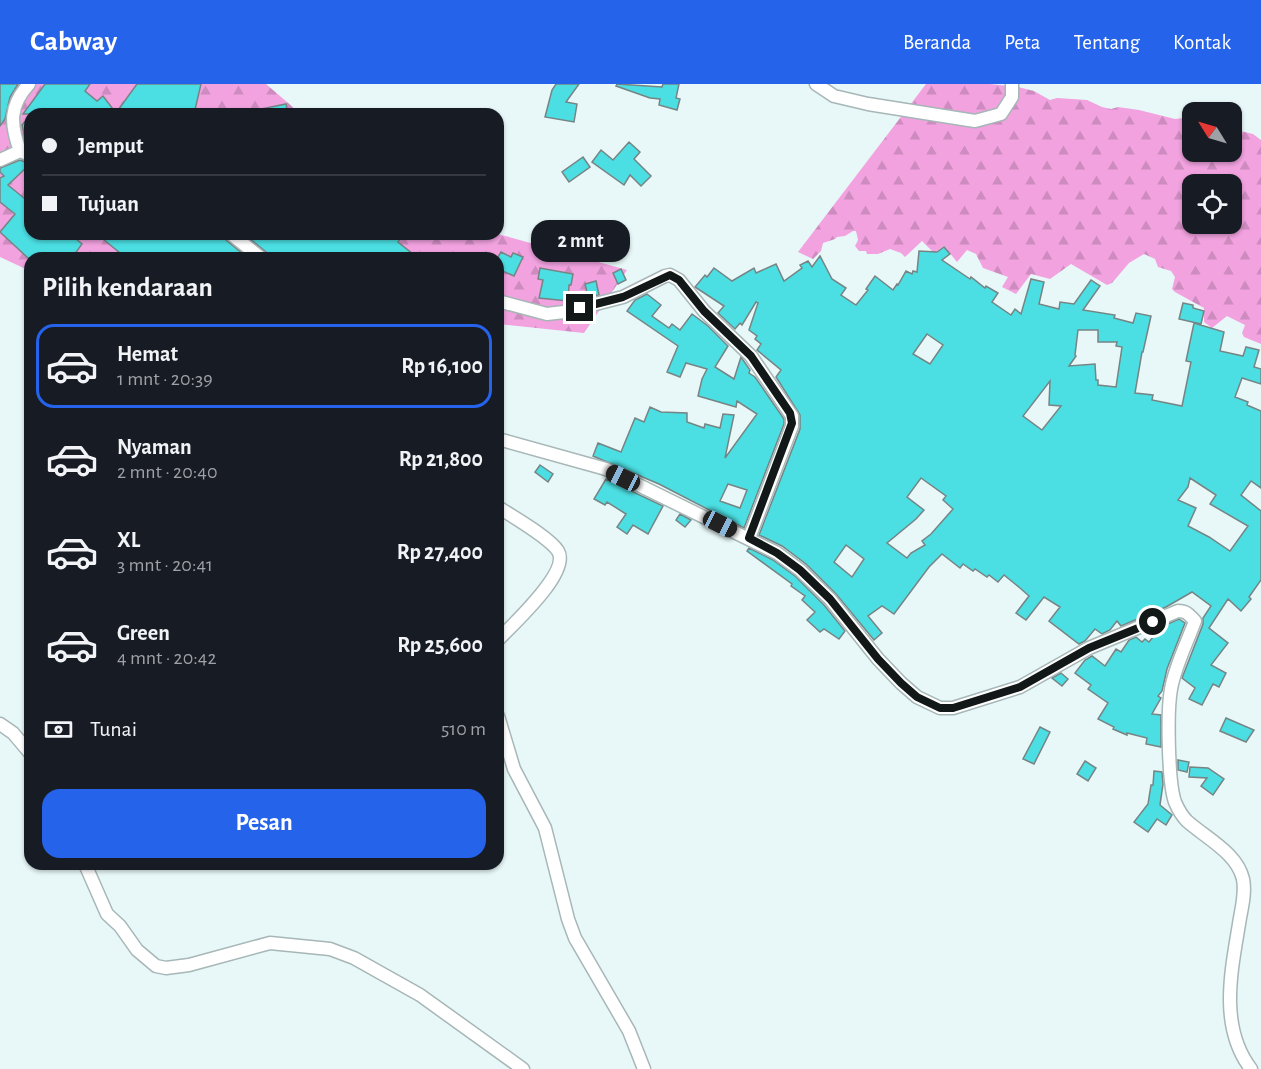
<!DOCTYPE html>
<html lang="id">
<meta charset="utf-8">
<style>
:root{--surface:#171b24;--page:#20242c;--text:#f1f3f6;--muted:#9ea1a6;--line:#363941;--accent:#2563eb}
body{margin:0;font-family:"Alegreya Sans",sans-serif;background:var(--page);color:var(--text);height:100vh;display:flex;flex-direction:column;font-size:22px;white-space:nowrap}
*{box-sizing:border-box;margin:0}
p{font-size:20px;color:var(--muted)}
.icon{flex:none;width:33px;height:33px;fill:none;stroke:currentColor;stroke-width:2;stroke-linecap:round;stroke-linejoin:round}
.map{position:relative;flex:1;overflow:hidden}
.side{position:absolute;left:24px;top:168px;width:480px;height:618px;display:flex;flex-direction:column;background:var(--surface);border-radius:18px;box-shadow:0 2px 4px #0004}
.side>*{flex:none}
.guide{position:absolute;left:24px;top:24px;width:480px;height:132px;border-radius:18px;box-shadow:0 2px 4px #0004;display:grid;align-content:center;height:132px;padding:0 18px;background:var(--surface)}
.needle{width:39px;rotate:307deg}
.tools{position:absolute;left:1182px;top:18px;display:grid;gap:12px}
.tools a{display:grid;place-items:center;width:60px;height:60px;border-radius:12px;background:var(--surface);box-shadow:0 2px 4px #0004;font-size:30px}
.end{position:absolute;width:27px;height:27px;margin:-14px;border:8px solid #121717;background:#fff;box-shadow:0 0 0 3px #fff}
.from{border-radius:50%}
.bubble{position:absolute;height:42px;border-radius:18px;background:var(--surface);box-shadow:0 2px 4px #0004;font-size:20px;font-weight:700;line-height:42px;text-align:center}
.car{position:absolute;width:18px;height:36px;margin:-18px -9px;border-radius:8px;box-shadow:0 0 4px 2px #0007;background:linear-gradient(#222 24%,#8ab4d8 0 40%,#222 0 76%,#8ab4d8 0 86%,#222 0)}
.guide b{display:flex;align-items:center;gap:21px;height:57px;font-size:22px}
.guide b+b{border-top:2px solid var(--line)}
.guide i{width:15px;height:15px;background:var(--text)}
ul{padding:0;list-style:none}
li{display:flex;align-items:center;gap:18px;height:84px;margin:0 12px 9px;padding:0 6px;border:3px solid transparent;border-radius:18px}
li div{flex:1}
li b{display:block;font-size:22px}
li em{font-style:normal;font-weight:700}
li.current{border-color:var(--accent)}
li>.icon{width:54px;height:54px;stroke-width:1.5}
h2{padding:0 18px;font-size:27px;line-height:72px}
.pay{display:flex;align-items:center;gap:15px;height:66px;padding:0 18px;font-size:22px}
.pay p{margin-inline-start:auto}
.action{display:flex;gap:12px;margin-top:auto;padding:12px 18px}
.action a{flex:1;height:69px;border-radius:18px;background:var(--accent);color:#fff;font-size:24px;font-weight:700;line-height:69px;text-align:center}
header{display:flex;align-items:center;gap:36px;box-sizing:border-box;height:84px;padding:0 30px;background:var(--accent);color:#fff}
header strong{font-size:28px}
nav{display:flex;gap:33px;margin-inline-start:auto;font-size:21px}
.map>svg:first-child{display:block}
.forest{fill:url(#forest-firs);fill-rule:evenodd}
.building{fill:#4bdee2;stroke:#768484;stroke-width:1.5;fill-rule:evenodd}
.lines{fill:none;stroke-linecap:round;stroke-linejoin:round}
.minor-casing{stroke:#a7b6b6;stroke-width:15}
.minor{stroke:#fff;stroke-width:12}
.route{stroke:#121717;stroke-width:8}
</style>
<header>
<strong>Cabway</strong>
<nav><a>Beranda</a><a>Peta</a><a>Tentang</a><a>Kontak</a></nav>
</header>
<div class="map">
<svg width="1261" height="985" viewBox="0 0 1261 985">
<defs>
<pattern id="forest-firs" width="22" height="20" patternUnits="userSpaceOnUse" patternTransform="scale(1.5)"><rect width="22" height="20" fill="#f1a2df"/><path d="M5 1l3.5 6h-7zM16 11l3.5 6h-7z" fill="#ce8bbf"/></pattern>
</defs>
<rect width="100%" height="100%" fill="#e8f8f8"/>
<path class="forest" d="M0,0H266L301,30H30V150H498L627,186L584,249L498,240V174H30V187L0,173Z
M926,0H990L1018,3L1034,7L1050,16L1057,14L1087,16L1102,23L1111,25L1118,23L1139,26L1175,35L1183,34L1186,30H1192V68H1232V45L1253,50L1261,56V260L1244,253L1242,249L1245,241L1227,232L1212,244L1204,238V224L1175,208L1172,205L1175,193L1171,187L1158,183L1155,175L1144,170L1129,179L1112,199L1107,201L1071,180L1050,195L1031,190L1016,210L1002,203L1008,193L983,184L976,170L967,166L957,178L944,162L934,169L922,157L905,173L901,169L890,165L878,170H867L866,167H859L855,162L858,156L856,147H853L845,152L837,153L835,155L823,159L821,167L813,175L798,168ZM1192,100H1232V140H1192Z"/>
<path class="building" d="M0,0H18L10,13L5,35L0,42Z
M45,0H90L85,7L97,17L103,12L116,29L137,0H201L194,30H177L155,25L153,30H23Z
M556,0H579L566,18L577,20L574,38L545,33L552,6Z
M617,0L662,3L663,0H679L676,14L680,15L677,26L659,21L660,15L650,14L616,2Z
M286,20L288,30H257L256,26Z
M30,32V53L26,58L22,41Z
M629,58L640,68L634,75L651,92L641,102L630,91L624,101L592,78L601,66L613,76Z
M583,73L590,83L569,98L562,88Z
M20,76L30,80L8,101L30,119V150H70L82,160L72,174H28L0,148L15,130L0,118V94L4,92L0,88V84Z
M97,150H223L226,156L248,174H126Z
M244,150H404L398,158L418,174H269L266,168Z
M944,163L950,170L942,176L970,195L971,193L985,204L986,202L998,209L992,218L1011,231L1015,225L1021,230L1031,195L1044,198L1039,220L1059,225L1060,218L1074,220L1091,196L1100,202L1083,226L1115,231L1114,234L1133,239L1136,229L1151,232L1143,268H1142L1135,309L1153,311L1152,316L1182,322L1191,278L1186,277L1194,239L1224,248L1220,267L1243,272L1246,263L1259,266L1254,283L1261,285V300L1242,294L1235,313L1248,318L1247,321L1261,327V404L1251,397L1241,411L1261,427V496L1249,513L1251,515L1241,527L1228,515L1209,544L1228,559L1211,581L1226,589L1219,603L1213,600L1202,621L1189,615L1195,604L1182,594L1203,540V534L1211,522L1192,508L1166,523L1121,542L1117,537L1110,546L1102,550L1095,545L1085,557L1079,560L1049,537L1060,523L1044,513L1026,536L1016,529L1029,512L1020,504L1004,491L998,498L989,491L987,493L975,485L973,487L963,480L960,484L942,470L929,483L894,530L882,522L868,532L882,549L874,556L836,510L806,480L782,462L759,451L800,345V331L776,293L781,286L757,266L761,260L755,255L757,252L749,246L758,219L756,218L742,241L740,239L735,245L718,229L724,222L695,203L705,191L707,193L714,184L732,197L754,184L756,189L776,180L784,197L802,184L800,181L808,177L812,183L820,172L832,195L846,204L841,211L856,221L868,206L866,205L875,192L893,206L897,200L898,201L906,187L912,190L913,187L917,188L919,167L937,168ZM1078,246H1098V258H1117L1116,262L1122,263L1116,303L1098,301V296H1096L1095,280L1069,282L1076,272L1075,271ZM927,250L943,261L930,280L913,270ZM1050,297L1049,321L1061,322L1042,346L1023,332ZM921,394L946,412L943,416L953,425L931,450L922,457L925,461L911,469L907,474L887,459L916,435L924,426L907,413ZM1190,394L1216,411L1210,420L1248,442L1230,467L1209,453L1188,442L1196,424L1178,416L1188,403ZM846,461L864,475L852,493L834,478Z
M501,168L511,173L513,169L523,173L514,192L498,185V173Z
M540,184L573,190L571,201H569L568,217L539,214L543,196L538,195Z
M621,185L626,196L618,200L613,189Z
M596,197L599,211L588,213L585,200Z
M647,210L661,221L652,232L669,244L672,240L680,246L692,230L708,242L728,262L715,283L734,295L741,273L750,286L749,289L755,293L784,335V340L744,444L659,400L593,372L598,359L621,368L635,334L644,338L650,323L661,328L687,329V338L704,344L705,340L720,344L723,330L734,331L725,374L757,330L737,317L736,323L698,312L702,295L707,285L686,279L680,293L667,288L678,262L627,227L635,216ZM728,400L747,406L740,424L720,417Z
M1183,219L1193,221V224L1204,227L1201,240L1179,235Z
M540,381L553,390L548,398L535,388Z
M606,395L663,422L648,450L633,441L627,450L617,443L626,430L607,418L605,421L594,415Z
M680,430L691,436L685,443L676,436Z
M749,464L773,476L795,492L824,521L845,547L839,555L824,545L820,548L807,536L815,528L802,516L805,512L791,502L792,500L747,467Z
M1179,535L1185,539L1167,585L1162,607L1158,612L1161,614L1152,630L1161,631V663L1146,660L1147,654L1127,649V651L1113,645L1114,643L1098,635L1108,619L1088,605L1091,601L1075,589L1085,576L1092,572L1105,582L1116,565L1121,568L1129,556L1136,553L1142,558L1145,555L1149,558L1161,543Z
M1061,589L1068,595L1062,602L1052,594Z
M1226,634L1254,646L1246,658L1220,647Z
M1040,643L1050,648L1034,680L1023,675Z
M1178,676L1189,678L1187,688L1178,686Z
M1085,677L1096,684L1088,697L1077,690Z
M1190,683L1208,684L1224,695L1213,711L1201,702L1207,694L1189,693Z
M1154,687L1162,688L1163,700L1160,721L1172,731L1166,741L1157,735L1148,748L1134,738L1148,720L1151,701H1153Z"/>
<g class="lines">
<g class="minor-casing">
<path id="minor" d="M816,0L834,12L868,20L975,37L1001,30L1012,13V0
M20,67C10,40 9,22 29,0
M0,76L20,67L30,71
M231,150L261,174
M498,217L547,230L564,228L623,213L665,192L670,191L679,196L704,227L751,272L792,332V342L749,454
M498,355L606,385L777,469L800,486L830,515L878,575L901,599L917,613L940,624H953L1020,603L1089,564L1178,527C1187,527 1189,531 1195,537C1187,559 1175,582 1171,605C1167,627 1168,698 1175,718C1178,725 1182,732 1187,737C1206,754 1237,769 1243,795C1246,810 1241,826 1239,840C1231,888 1219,943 1251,985
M498,423C513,433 549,453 558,467C571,488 513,540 498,556
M498,632L514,685L545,744L568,835L575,854L629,947L644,985
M0,640L13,649L30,669
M85,780L107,830L120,842L137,866L156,882L166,884L189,881L270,859L330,865L354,874L420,911L523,985"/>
</g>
<use href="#minor" class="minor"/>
</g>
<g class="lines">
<path class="route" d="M580,224L623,213L670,191L679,196L704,227L751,272L790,329L792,339L749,454L777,469L800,486L830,515L878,575L901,599L917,613L940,624H953L1020,603L1089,564L1153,538"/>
</g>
</svg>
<div class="tools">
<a><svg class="needle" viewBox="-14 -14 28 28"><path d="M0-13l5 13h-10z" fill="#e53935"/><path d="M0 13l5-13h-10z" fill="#9ea1a6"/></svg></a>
<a><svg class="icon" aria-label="locate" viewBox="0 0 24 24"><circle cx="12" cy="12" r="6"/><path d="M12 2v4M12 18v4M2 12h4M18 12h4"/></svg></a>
</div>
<i class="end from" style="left:1153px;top:538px"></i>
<i class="end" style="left:580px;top:224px"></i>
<div class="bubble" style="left:531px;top:136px;width:99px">2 mnt</div>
<i class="car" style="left:623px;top:394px;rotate:296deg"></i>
<i class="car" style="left:720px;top:440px;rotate:117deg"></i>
<div class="guide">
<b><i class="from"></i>Jemput</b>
<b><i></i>Tujuan</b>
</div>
<section class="side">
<h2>Pilih kendaraan</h2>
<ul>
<li class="current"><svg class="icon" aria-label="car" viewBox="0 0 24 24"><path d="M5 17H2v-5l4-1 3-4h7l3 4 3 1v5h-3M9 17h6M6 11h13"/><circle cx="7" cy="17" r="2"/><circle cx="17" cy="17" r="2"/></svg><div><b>Hemat</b><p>1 mnt · 20:39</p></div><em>Rp 16,100</em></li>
<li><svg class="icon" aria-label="car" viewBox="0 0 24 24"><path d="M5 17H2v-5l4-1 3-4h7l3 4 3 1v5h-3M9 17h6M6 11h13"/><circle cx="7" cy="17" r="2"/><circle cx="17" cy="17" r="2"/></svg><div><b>Nyaman</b><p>2 mnt · 20:40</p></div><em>Rp 21,800</em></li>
<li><svg class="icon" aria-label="car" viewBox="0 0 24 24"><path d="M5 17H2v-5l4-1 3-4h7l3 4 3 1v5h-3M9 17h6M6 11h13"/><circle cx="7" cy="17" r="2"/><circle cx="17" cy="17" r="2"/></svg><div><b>XL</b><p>3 mnt · 20:41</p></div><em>Rp 27,400</em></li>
<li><svg class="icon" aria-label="car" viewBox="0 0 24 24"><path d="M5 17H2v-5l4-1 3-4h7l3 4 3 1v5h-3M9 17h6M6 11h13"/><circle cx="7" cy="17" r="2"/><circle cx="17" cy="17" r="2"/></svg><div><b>Green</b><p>4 mnt · 20:42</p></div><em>Rp 25,600</em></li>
</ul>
<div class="pay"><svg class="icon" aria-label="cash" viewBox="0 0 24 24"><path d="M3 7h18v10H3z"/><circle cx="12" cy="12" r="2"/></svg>Tunai<p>510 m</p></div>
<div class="action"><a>Pesan</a></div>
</section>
</div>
